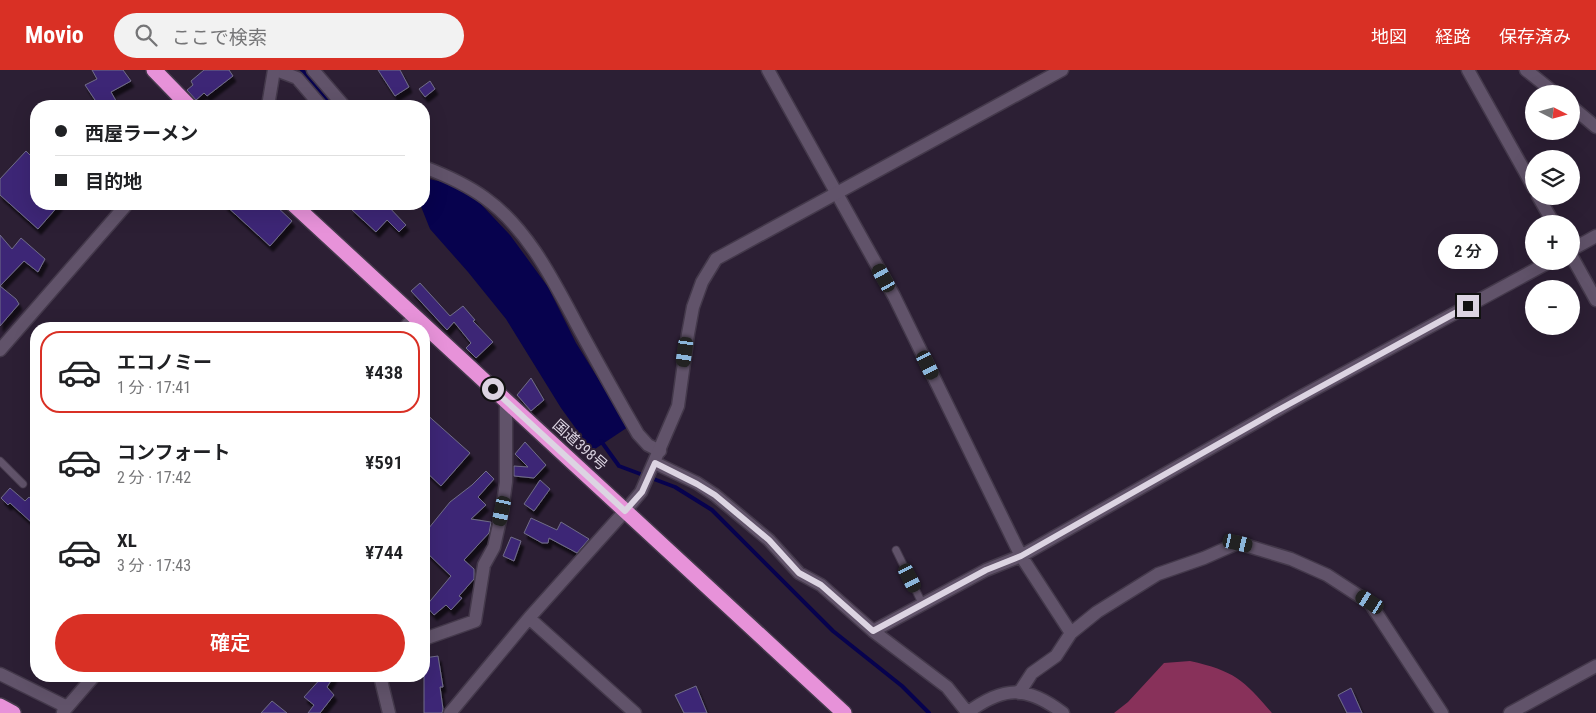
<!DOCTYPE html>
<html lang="ja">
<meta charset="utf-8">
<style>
:root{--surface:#fff;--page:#f2f2f2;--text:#202124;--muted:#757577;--line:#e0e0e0;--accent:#d93025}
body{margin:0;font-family:"Roboto Condensed","Noto Sans JP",sans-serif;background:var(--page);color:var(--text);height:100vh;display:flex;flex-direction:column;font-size:19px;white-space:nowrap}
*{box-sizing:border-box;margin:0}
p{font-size:16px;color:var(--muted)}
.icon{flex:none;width:28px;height:28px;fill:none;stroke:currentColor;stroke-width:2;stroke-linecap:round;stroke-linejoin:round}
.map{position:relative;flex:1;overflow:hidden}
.details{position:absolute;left:30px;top:252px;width:400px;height:360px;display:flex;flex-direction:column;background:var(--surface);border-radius:20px;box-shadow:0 5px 20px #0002}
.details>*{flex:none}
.guide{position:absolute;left:30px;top:30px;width:400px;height:110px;border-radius:20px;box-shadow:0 5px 20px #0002;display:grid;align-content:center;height:110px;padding:0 25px;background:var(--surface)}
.needle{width:32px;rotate:96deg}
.controls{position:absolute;left:1525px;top:15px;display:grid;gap:10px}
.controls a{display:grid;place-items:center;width:55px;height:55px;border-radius:50%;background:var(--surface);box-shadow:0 5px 20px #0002;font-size:25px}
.end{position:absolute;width:22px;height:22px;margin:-11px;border:6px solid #dcd4e2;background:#111;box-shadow:0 0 0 2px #111}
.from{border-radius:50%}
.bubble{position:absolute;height:35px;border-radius:18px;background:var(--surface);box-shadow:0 5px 20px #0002;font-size:16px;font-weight:600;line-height:35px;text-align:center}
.car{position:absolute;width:15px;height:30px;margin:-15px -8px;border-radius:6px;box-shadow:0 0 4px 1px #0007;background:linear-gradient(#222 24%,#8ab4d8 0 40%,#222 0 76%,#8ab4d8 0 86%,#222 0)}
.guide b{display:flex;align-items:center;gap:18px;height:48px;font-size:19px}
.guide b+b{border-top:1px solid var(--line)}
.guide i{width:12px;height:12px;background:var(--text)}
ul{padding:9px 0 0;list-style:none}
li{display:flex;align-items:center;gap:15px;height:82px;margin:0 10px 8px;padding:0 15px;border:2px solid transparent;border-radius:20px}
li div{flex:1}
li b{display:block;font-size:19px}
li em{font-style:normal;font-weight:600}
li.active{border-color:var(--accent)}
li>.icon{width:45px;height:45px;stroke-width:1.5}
.primary-button{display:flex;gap:10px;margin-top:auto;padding:10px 25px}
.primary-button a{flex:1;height:58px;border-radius:30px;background:var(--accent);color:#fff;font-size:20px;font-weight:600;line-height:58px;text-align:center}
header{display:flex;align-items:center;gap:30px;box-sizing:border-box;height:70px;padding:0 25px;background:var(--accent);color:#fff}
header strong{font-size:24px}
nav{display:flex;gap:28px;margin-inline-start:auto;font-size:18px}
.search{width:350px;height:45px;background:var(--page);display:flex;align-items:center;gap:12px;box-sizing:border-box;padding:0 18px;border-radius:28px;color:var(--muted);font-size:19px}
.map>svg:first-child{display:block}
.forest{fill:#88315a}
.water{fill:#07024e}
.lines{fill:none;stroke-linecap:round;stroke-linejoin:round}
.stream{stroke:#07024e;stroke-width:4}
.building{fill:#3d2876;stroke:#716d88;filter:url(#shadow)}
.lane-casing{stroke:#44394b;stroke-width:9}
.street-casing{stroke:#44394b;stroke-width:15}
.secondary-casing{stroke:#44394b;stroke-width:15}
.highway-casing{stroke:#44394b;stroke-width:18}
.lane{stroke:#61536a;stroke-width:7}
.street{stroke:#61536a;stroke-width:12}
.secondary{stroke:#61536a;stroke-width:12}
.highway{stroke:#e792d9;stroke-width:15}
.route{stroke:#dcd4e2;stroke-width:6}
.labels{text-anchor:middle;stroke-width:4;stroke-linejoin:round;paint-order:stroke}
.street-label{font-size:15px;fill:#dcd4e2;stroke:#2c1f34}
</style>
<header>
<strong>Movio</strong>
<div class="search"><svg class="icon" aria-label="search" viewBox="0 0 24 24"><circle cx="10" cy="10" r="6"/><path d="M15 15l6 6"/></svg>ここで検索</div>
<nav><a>地図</a><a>経路</a><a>保存済み</a></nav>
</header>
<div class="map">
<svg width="1596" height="643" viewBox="0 0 1596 643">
<defs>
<filter id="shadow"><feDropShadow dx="3" dy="5.5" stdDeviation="1" flood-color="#0009"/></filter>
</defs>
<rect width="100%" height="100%" fill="#2c1f34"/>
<path class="forest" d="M1190,591C1234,601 1243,609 1272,643H1114L1128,632L1164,593Z"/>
<path class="water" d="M424,108L447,113L476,129L510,165L548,217L576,273L628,357L592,381L561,338L506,249L468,202L430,159L420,134H424Z"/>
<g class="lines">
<path class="stream" d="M302,0L331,36
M601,371L619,396L675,417L712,440L833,561L902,616L929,643"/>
</g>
<path class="building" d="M92,0H123L131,11L111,22L119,36H99L85,15L97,9Z
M204,0H229L233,6L207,26L204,23L196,30L187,20L193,15L191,11Z
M378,0H400L409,17L395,26Z
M430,11L435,19L425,27L419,19Z
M26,81L36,91V134H60L38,159L0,125V109Z
M224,134H274L292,151L270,176Z
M356,134H386L406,155L399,162L387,150L376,162L351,139Z
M0,165L12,179L21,168L45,189L38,202L24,191L0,216Z
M420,213L450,246L463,236L475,250L473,251L493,272L476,288L466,278L471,273L454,252L447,260L411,221Z
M0,216L16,229L19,234L0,256Z
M531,308L544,330L531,341L517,325Z
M424,342L470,383L441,416L424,400Z
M525,372L546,395L534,408L514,406V396L528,397L515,384Z
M486,401L494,409L478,427L486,435L471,449L491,452L489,463L464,490L474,499V509L459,526L462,528L451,540L446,535L434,545L426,536L451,506L424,480V464L450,432L472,415Z
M540,410L550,419L534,441L524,434Z
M10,418L25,431L29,427L36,433V445L31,452L10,433L8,435L1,428Z
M531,448L557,460L561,452L589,469L577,483L549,468L548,473H542L524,463Z
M511,467L521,471L514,491L503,486Z
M438,586L443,617H440L443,639L442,643H424V588Z
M323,606H334L327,617L334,625L320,643H308L314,635L304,627Z
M696,616L707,643H684L675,625Z
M1351,618L1362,643H1347L1338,625Z
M272,631L287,643H261Z"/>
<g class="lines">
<g class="lane-casing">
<path id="lane" d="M0,391L23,414
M896,480L923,535"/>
</g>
<g class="street-casing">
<path id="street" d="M276,0L297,8L321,36
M313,0L344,36
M768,0L894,226L1021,486L1071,563
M1468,0L1534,118
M1526,0L1556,24
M1571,36L1596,57
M424,97C445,105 466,114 485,128C530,160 556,216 582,264C600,297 619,331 638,364L648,375L660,381
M1538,126L1554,154
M1571,180L1596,166
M1571,185L1596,230
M404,259L415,246
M0,280L127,134
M655,393L697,413L715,425L769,470L799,503L821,515L873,561L947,617L967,642
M529,548L635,643
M873,561L986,500L1021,486L1302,326L1551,191
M424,569L475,551L484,495L494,477L502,441L506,412V331
M0,604L67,637
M380,606L389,643
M1019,623L1032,603L1056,586L1071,563L1097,542L1158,504L1204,488L1238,473L1291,489L1327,505L1370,533L1442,643
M63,642L94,606
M450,643L529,548L625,441
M967,643C1003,616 1027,615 1063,643
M1510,643L1596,596"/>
</g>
<g class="secondary-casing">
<path id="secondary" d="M268,36L274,0
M625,441L641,422L678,336L688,264L693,237L702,212L716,189L1062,0"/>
</g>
<g class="highway-casing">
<path id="highway" d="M154,0L189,36
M293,134L844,643
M0,636L13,643"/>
</g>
<use href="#lane" class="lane"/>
<use href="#street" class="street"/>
<use href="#secondary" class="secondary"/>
<use href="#highway" class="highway"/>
</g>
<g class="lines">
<path class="route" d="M493,319L625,441L642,422L655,393L697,414L715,425L769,470L799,503L821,515L873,561L986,500L1021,486L1271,344L1468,236"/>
</g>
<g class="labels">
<g class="street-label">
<text transform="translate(580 375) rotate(42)" y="5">国道398号</text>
</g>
</g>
</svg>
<div class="controls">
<a><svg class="needle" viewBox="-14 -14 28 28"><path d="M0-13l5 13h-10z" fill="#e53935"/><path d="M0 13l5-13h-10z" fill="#757577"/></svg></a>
<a><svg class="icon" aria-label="layers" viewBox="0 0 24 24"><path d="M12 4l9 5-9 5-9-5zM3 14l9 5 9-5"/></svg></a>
<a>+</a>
<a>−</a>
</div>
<i class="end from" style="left:493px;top:319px"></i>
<i class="end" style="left:1468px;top:236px"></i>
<div class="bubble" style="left:1438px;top:164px;width:60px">2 分</div>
<i class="car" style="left:884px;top:208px;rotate:331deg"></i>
<i class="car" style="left:685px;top:282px;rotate:188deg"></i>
<i class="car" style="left:928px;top:295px;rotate:154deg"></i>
<i class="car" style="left:502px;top:441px;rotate:192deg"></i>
<i class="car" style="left:1238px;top:473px;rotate:103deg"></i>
<i class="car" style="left:910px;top:508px;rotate:153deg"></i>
<i class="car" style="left:1370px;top:532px;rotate:303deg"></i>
<div class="guide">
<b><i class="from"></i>西屋ラーメン</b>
<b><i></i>目的地</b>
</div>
<section class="details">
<ul>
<li class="active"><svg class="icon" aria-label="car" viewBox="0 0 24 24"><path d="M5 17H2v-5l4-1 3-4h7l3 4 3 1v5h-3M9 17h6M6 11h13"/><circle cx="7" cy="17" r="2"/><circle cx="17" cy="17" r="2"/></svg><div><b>エコノミー</b><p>1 分 · 17:41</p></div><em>¥438</em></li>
<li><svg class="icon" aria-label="car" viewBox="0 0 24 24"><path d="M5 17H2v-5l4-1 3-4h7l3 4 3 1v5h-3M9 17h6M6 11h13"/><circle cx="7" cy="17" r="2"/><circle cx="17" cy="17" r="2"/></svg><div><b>コンフォート</b><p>2 分 · 17:42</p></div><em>¥591</em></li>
<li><svg class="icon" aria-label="car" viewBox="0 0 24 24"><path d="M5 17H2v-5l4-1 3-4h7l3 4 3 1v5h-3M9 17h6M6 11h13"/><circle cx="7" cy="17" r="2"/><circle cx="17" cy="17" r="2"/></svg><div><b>XL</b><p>3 分 · 17:43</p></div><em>¥744</em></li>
</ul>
<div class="primary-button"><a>確定</a></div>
</section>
</div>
